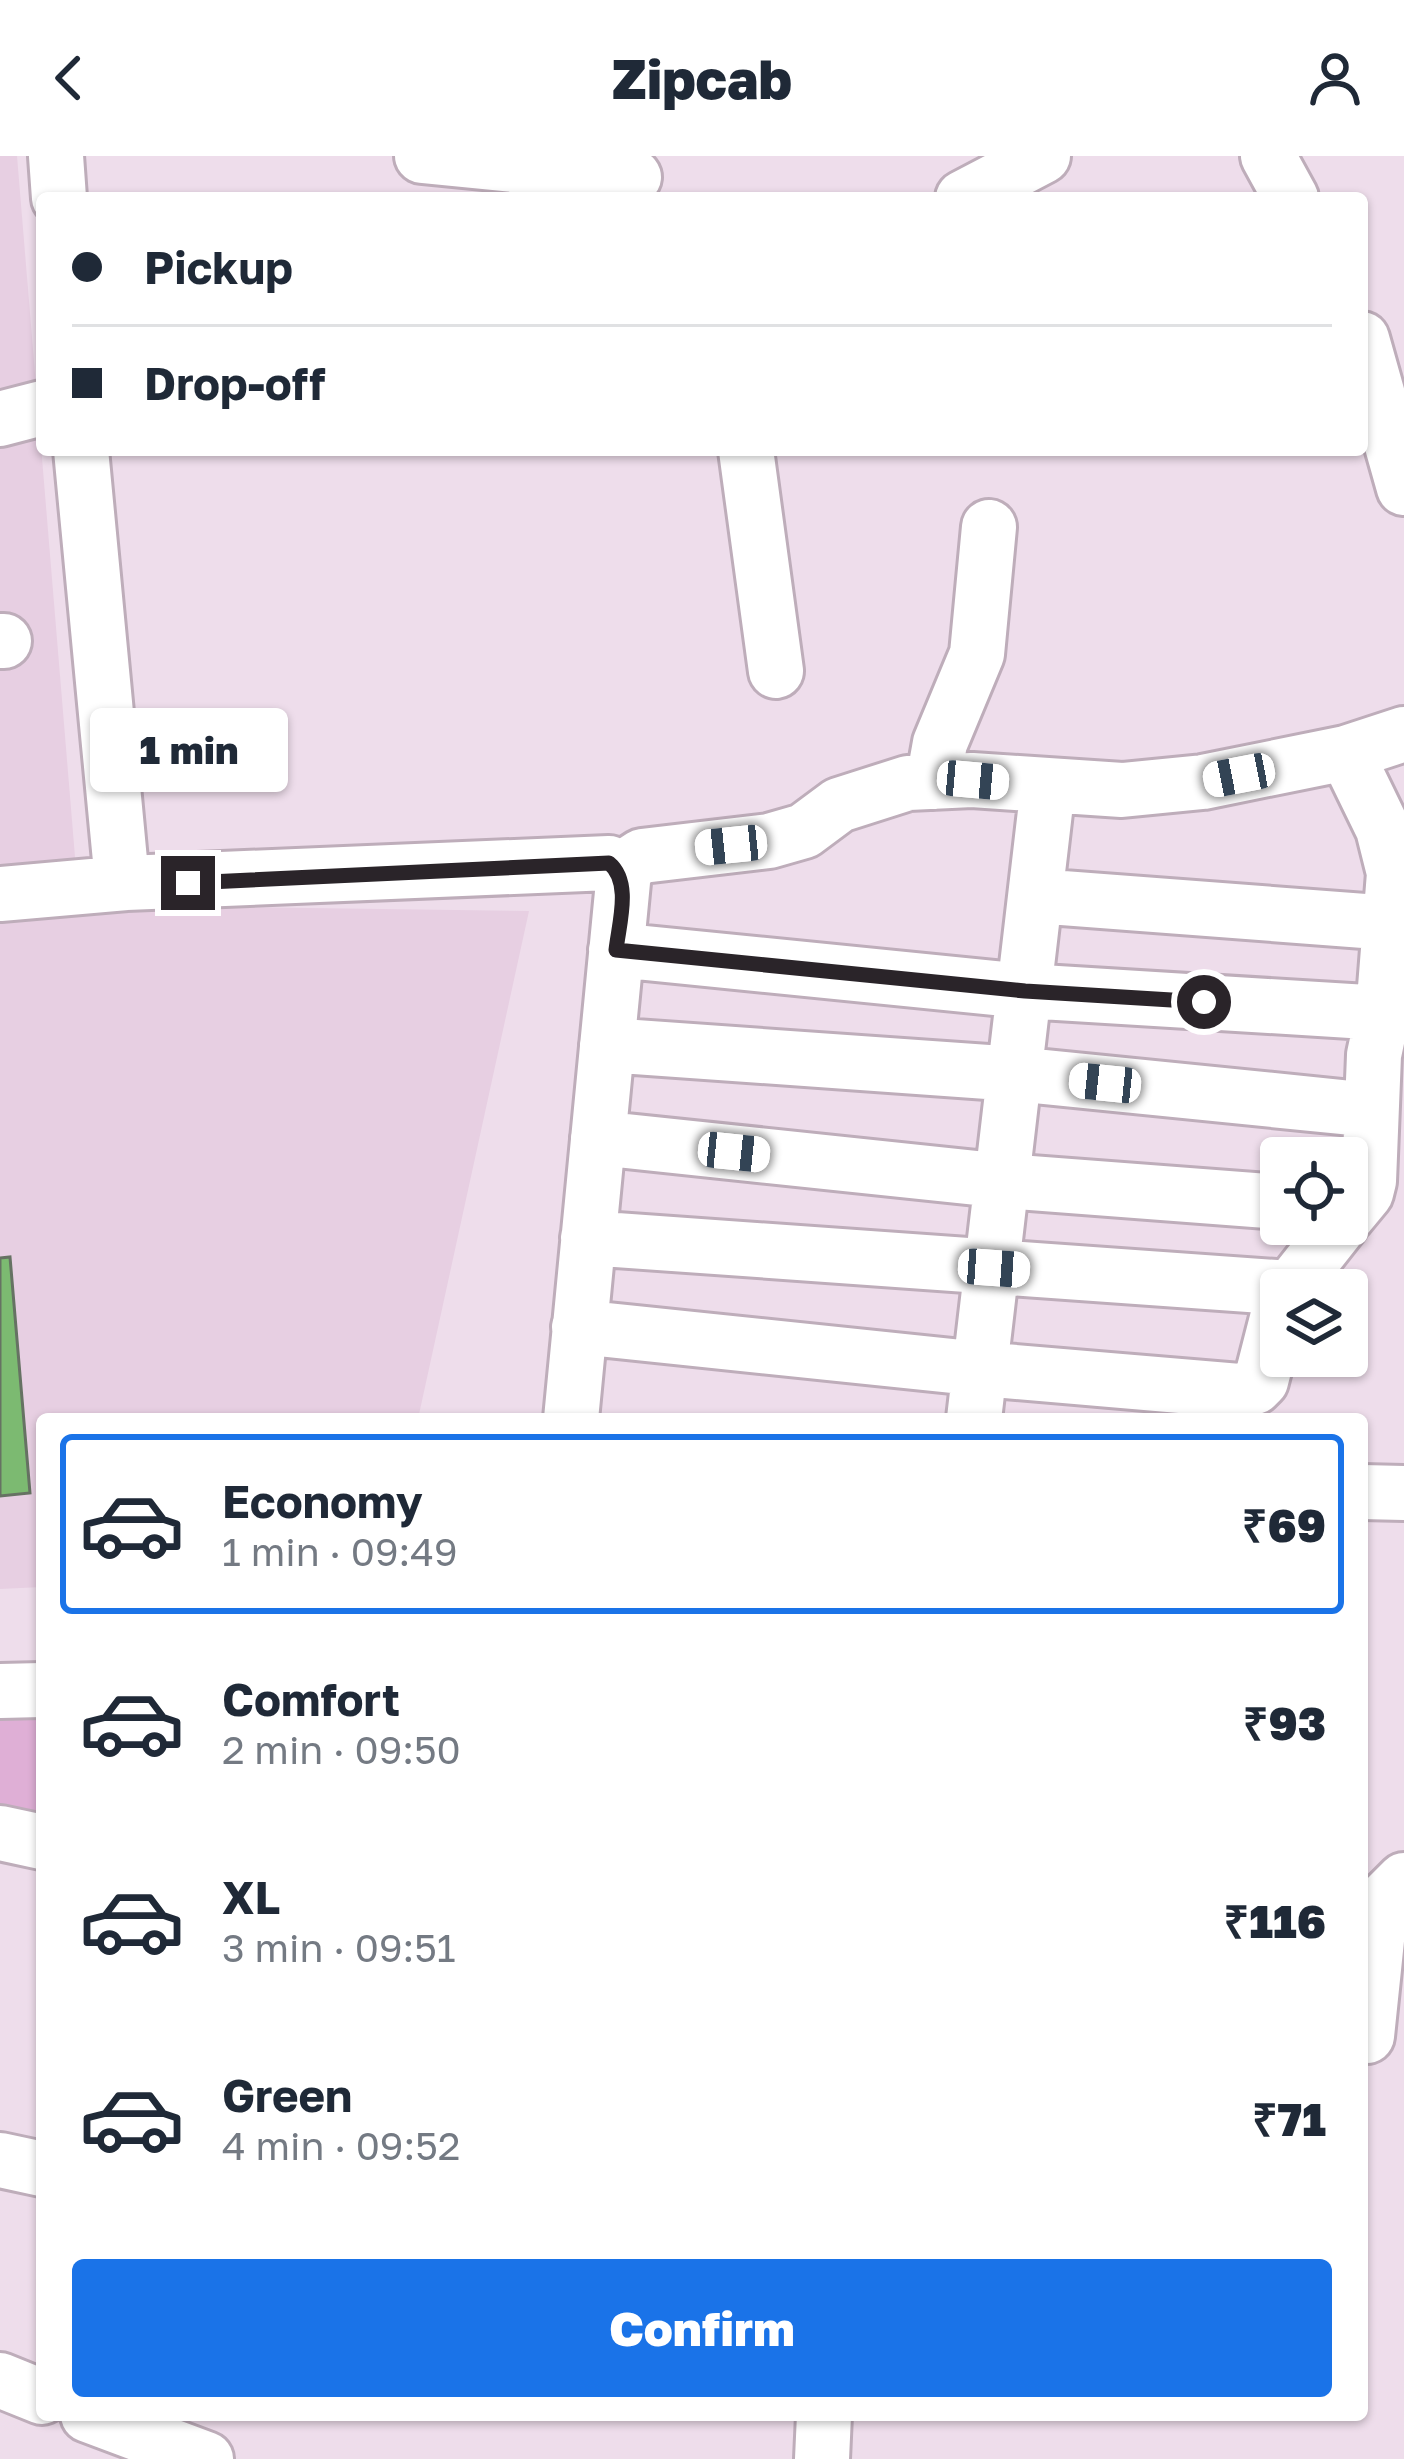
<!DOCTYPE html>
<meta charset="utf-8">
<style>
:root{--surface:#fff;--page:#f2f2f3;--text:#1f2937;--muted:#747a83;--line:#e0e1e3;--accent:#1a73e8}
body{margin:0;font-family:"Golos Text",sans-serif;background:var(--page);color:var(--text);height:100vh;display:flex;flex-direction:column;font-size:45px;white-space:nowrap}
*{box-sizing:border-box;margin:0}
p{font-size:39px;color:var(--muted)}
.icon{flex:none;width:66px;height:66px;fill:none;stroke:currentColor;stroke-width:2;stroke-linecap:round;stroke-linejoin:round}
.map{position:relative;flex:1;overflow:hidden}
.side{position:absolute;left:36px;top:1257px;width:1332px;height:1008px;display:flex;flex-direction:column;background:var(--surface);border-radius:12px;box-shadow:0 3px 9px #0004}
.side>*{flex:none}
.top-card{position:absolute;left:36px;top:36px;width:1332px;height:264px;border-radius:12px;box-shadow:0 3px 9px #0004;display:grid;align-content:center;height:264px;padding:0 36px;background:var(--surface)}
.buttons{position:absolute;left:1260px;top:981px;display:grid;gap:24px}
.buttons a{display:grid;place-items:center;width:108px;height:108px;border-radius:12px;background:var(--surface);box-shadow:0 3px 9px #0004;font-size:60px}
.end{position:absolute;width:54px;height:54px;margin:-27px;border:15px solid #2a2429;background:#fff;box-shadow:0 0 0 6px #fff}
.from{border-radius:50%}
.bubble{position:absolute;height:84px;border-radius:12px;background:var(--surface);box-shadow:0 3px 9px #0004;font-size:39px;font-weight:800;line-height:84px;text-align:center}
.car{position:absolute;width:36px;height:72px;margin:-36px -18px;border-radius:15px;box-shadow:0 0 9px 3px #0007;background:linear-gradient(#fff 24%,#345 0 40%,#fff 0 76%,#345 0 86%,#fff 0)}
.top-card b{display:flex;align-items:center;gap:42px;height:114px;font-size:45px}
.top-card b+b{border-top:3px solid var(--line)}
.top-card i{width:30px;height:30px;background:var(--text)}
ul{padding:21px 0 0;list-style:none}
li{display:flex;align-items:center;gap:36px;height:180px;margin:0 24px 18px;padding:0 12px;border:6px solid transparent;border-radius:12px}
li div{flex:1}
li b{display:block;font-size:45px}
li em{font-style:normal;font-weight:800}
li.current{border-color:var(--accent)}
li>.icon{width:108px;height:108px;stroke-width:1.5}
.cta{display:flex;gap:24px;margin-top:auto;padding:24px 36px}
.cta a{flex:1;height:138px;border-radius:12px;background:var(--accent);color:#fff;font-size:48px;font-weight:800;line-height:138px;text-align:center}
header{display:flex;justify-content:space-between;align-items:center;height:156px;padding:0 36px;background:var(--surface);font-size:54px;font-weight:800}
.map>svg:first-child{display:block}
.built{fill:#e7cfe2}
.green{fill:#dfafd6}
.building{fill:#7cba71;stroke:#667263;stroke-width:3}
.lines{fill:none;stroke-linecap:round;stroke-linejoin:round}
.minor-casing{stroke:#beadba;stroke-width:60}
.minor{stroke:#fff;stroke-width:54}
.route{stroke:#2a2429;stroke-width:15}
</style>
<header><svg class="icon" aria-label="back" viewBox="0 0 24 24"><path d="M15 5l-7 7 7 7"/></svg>Zipcab<svg class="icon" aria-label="person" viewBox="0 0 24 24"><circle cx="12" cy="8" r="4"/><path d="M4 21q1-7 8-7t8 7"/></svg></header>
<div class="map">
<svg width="1404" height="2303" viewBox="0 0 1404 2303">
<rect width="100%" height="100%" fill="#eeddeb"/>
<path class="built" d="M0,0H17L79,749L529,755L418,1263H42V1431L0,1433Z"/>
<path class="green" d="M42,1540V1660L0,1653V1542Z"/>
<path class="building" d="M10,1101L30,1337L0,1340V1102Z"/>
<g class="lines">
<g class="minor-casing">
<path id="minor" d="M56,0L59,42
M422,0L634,21
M1268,0L1291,42
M963,42L1043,0
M1362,183L1404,332
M0,263L42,252
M81,294L121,715L126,727L609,707L619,715L623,726L571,1263
M746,294L776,515
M0,485H4
M1346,597L1383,673L1394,717L1383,857L1374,899L1369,1025L1366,1037L1347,1060
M933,626L940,587L977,498L989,371
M619,715L642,700L769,685L804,675L839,649L908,627L972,624L1122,634L1203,626L1346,597L1404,578
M0,738L126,727
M1036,740L1391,767
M616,794L1025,835L1383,857
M607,889L1016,918L1371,954
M598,982L1005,1025L1281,1046
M588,1082L1290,1132
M1289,1134L1341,1068
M579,1171L981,1213L1239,1235L1255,1231L1261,1225L1281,1147
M974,1263L1048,630
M1362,1336L1404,1337
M0,1535L42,1534
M0,1677L42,1686
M1367,1880L1380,1755L1386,1742L1404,1724
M0,2004L42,2013
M0,2224L42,2241
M88,2259L206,2303
M822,2303L824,2259"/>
</g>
<use href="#minor" class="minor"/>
</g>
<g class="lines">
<path class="route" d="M188,727L609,707C632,726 619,767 616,794L1025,835L1204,846"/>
</g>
</svg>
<div class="buttons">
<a><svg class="icon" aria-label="locate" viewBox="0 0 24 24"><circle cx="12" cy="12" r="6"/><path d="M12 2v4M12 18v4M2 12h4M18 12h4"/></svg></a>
<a><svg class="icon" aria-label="layers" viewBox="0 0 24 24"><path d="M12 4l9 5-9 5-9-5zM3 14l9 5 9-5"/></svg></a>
</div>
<i class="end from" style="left:1204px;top:846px"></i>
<i class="end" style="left:188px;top:727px"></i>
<div class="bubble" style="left:90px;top:552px;width:198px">1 min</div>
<i class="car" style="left:1239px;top:619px;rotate:259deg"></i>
<i class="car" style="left:973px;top:624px;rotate:95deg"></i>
<i class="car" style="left:731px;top:689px;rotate:264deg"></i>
<i class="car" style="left:1105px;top:927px;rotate:276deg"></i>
<i class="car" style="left:734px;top:996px;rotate:96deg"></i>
<i class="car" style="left:994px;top:1112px;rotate:94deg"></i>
<div class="top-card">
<b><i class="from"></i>Pickup</b>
<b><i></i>Drop-off</b>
</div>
<section class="side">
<ul>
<li class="current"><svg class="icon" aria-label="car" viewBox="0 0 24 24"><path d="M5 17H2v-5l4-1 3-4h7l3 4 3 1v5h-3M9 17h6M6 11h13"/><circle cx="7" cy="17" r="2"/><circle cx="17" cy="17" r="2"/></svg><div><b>Economy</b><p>1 min · 09:49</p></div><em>₹69</em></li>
<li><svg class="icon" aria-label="car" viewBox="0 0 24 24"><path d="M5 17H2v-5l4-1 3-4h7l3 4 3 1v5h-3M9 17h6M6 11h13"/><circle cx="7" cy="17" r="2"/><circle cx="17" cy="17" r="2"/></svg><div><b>Comfort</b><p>2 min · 09:50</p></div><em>₹93</em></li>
<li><svg class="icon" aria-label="car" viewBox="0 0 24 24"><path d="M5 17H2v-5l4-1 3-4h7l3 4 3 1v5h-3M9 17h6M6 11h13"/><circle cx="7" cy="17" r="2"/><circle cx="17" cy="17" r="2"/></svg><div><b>XL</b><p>3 min · 09:51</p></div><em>₹116</em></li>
<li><svg class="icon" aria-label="car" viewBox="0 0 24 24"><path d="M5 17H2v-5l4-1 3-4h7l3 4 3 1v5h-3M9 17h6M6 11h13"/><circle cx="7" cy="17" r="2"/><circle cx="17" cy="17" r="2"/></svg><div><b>Green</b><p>4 min · 09:52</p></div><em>₹71</em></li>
</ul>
<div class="cta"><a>Confirm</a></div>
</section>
</div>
